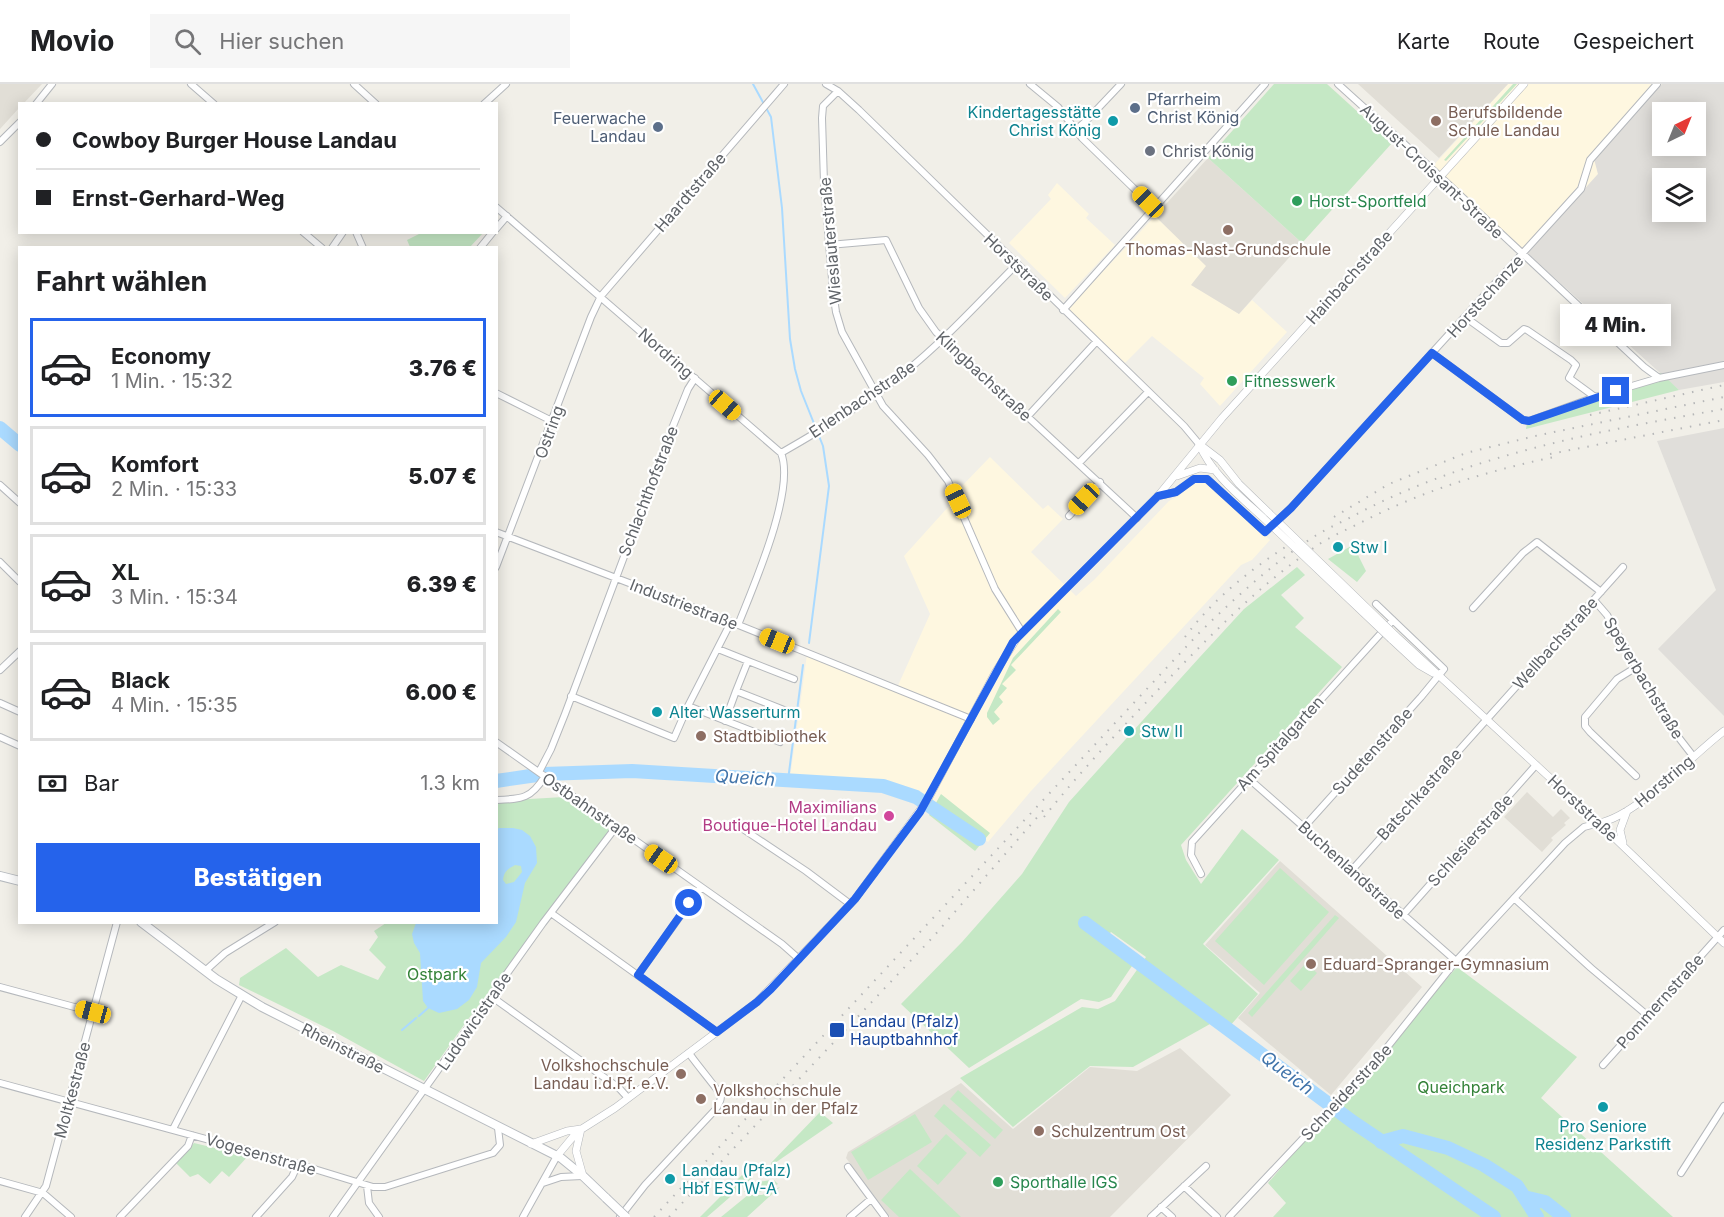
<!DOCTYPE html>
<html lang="de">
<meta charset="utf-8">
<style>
:root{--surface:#fff;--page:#f6f6f6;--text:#202124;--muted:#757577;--line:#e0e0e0;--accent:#2563eb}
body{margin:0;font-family:Inter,sans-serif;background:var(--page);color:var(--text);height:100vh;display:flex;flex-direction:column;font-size:22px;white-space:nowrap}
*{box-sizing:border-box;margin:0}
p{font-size:20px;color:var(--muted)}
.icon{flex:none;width:33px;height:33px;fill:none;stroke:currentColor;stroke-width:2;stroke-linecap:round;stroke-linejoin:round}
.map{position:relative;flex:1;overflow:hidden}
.drawer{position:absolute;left:18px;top:162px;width:480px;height:678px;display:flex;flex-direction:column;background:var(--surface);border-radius:0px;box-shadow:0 3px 15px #0003}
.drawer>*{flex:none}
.banner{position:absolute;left:18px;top:18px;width:480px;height:132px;border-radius:0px;box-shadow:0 3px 15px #0003;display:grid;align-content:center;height:132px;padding:0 18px;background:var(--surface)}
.needle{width:39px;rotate:43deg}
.controls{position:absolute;left:1652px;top:18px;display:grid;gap:12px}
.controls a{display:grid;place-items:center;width:54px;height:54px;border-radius:0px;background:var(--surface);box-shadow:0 3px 15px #0003;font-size:30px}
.end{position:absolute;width:27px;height:27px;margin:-14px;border:8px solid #2563eb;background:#fff;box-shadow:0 0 0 3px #fff}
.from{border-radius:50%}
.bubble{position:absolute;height:42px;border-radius:0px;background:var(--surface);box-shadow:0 3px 15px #0003;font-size:20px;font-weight:800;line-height:42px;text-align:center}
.car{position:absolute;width:18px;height:36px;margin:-18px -9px;border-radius:8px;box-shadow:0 0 4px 2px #0007;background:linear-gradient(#f5c518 24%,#345 0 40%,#f5c518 0 76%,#345 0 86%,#f5c518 0)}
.banner b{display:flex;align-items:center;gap:21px;height:57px;font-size:22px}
.banner b+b{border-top:2px solid var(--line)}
.banner i{width:15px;height:15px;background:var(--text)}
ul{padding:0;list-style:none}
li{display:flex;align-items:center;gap:18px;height:99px;margin:0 12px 9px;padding:0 6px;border:3px solid var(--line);border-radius:0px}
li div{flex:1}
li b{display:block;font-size:22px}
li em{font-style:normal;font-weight:800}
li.current{border-color:var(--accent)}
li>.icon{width:54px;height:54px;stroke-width:1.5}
h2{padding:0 18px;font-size:27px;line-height:72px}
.pay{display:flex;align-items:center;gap:15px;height:66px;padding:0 18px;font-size:22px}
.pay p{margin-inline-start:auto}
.button{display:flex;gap:12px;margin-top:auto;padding:12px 18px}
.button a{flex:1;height:69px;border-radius:0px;background:var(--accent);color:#fff;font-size:24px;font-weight:800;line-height:69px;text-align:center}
header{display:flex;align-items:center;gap:36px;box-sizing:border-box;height:84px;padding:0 30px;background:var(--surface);border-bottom:2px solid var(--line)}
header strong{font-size:28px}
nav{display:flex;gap:33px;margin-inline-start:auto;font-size:21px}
.search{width:420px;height:54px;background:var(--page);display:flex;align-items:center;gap:15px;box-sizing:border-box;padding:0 21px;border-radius:0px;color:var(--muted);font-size:22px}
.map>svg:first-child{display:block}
.commercial{fill:#fef7e0}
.industrial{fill:#e0deda;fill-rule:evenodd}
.education{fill:#e1ded6}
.green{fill:#c5e8c5}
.water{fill:#aadaff;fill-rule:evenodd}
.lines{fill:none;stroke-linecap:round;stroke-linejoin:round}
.stream{stroke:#aadaff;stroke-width:2}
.river{stroke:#aadaff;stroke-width:14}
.minor-casing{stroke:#b5b8bc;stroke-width:8}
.tertiary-casing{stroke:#b5b8bc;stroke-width:8}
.secondary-casing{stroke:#b6babf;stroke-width:10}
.minor{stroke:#fff;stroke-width:6}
.tertiary{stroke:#fff;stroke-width:7}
.secondary{stroke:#fff;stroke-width:8}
.rail{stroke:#b6b7b8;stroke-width:2;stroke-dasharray:1.5 8;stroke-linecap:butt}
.tertiary-bridge-casing{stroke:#b5b8bc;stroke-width:8;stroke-linecap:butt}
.secondary-bridge-casing{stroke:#b6babf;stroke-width:10;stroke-linecap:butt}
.tertiary-bridge{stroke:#fff;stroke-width:7}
.secondary-bridge{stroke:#fff;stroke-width:8}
.route{stroke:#2563eb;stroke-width:8}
.service-dot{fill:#5c6f8a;stroke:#fff;stroke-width:2}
.culture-dot{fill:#0f9aa8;stroke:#fff;stroke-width:2}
.education-dot{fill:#8d6e63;stroke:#fff;stroke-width:2}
.worship-dot{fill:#6b7280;stroke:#fff;stroke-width:2}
.leisure-dot{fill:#2e9e5b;stroke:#fff;stroke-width:2}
.hotel-dot{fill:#d1479c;stroke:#fff;stroke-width:2}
.transit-dot{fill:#1a4fb4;stroke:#fff;stroke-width:2}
.labels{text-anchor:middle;stroke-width:4.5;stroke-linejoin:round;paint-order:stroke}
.service-label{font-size:16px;fill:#4e5e75;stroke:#fff;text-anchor:start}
.culture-label{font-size:16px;fill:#0d838f;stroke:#fff;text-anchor:start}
.education-label{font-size:16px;fill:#785e54;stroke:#fff;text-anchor:start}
.worship-label{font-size:16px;fill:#5b616d;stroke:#fff;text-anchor:start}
.street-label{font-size:16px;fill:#5f6368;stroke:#fff}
.leisure-label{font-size:16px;fill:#27864d;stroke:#fff;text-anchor:start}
.hotel-label{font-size:16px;fill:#b23c85;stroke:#fff;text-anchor:end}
.park-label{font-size:16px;fill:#348238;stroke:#fff}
.transit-label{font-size:16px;fill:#164399;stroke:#fff;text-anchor:start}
.water-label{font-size:18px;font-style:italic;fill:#4174aa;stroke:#fff}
</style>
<header>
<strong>Movio</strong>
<div class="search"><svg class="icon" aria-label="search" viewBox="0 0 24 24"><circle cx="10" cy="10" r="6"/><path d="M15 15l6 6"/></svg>Hier suchen</div>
<nav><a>Karte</a><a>Route</a><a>Gespeichert</a></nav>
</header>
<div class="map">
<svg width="1724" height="1133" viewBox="0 0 1724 1133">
<rect width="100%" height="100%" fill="#f1efe8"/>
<path class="commercial" d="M1508,0H1662L1595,75L1598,90L1527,169L1432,83Z
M1057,99L1089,130L1086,134L1115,161L1065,214L1009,159L1051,115L1048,111Z
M1155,132L1207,182L1192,201L1239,230L1252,216L1287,248L1220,322L1200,300L1204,294L1152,252L1125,279L1068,225Z
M990,373L1043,425L1048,421L1063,435L1031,468L1076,512L1095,495L1169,417L1180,411L1195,398H1203L1213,403L1270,456L1252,476L1241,481L1031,707L988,758L917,712L883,701L790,694L807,570L896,606L930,530L904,472L949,422L960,404Z"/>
<path class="industrial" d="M1662,0H1724V298L1679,306L1527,169L1598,90L1594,75ZM1662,28H1695V62H1662ZM1662,94H1695V128H1662Z
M1724,344V632L1658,565L1716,506L1657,357Z"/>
<path class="education" d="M0,0H42L24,19L20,20L19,24L0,45Z
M1358,0H1508L1439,74Z
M1208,74L1302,159L1239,230L1191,201L1206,182L1155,132Z
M1527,708L1553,733L1561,725L1570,734L1564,739L1566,741L1551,754L1553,756L1542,768L1504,733Z
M1280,777L1422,903L1331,1011L1238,934L1260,909L1205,861Z
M1180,964L1231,1011L1110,1133H890L846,1074L848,1068L961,999L1013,1045L1090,983L1137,987Z"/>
<path class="green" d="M1274,0H1327L1392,59L1302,159L1208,74Z
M1513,0H1517L1446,77L1444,76Z
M421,149V148L483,149L470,163H410L407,156Z
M1661,289L1679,306L1526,345L1527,339Z
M1353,461L1366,487L1357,498L1328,475Z
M1297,483L1305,491L1281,511L1304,534L1295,543L1342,583L1181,761L1186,776L1201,800L1242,745L1279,776L1203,860L1258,910L1229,943L1219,935L1133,983L1090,982L1013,1043L960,994L1082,923L1098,925L1115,917L1146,873L1111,848L1104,856L1134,879L1111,913L1099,918L1081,915L969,984L901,920L962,858L1022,790L1069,718L1199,574L1244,525Z
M1058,525L1061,528L1011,581L1016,586L1002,600L1007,604L999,613L1003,618L994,628L1000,635L993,641L987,633V629L1013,574Z
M941,710L990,749L975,767L929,731Z
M564,713L612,747L466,938L424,997L333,947L239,901L240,894L286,864L318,893L341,881L378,896L386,883L369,866L378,853L374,847L386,839L496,838L497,717Z
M1280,784L1329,828L1264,901L1215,857Z
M1335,831L1339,834L1252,933L1248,929Z
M1306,879L1317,889L1301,907L1290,897Z
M1457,883L1577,973L1541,1014L1673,1133H1273L1286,1119L1268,1099C1330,1026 1395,955 1457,883Z
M958,1006L1003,1046L995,1055L950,1015Z
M944,1020L991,1061L980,1073L934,1032Z
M820,1028L833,1039L772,1081L771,1079Z
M915,1030L932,1058L868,1096L851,1068Z
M946,1050L967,1069L938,1101L917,1082Z
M194,1059L248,1072L229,1093L222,1087L210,1100L198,1090L190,1093L176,1079Z
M755,1078L752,1094L707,1133H700Z
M910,1085L961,1133H899L881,1116Z
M774,1096L778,1100L760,1108H744C752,1098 762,1097 774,1096Z
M780,1103L747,1133H721L748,1111H762Z"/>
<path class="water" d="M499,744H513L522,746L530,752L536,763L537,779L525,799L516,838L506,853L481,879L477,903L469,916L457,925L439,929L428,924L423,917L420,869L414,859L412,850L416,839L496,838V746ZM515,781L521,782L522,788L514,798L506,800L503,796C504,787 508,785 515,781Z"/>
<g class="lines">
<path class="stream" d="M753,0L771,33L782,124L790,255L795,285L801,307L823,362L829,402L809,559
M788,696L803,581
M419,932L428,924
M402,946L416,934"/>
<path class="river" d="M0,344L20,361
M496,697L544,690L632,687L883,702L916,713L979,755
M1085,839L1353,1038L1494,1133
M1381,1058L1403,1052L1448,1064L1484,1081L1517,1102L1537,1133
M1524,1113L1545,1118L1564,1133"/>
<g class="minor-casing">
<path id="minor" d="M191,0L214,20
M354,0L376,20
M826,0L838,7L859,26L1184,342L1199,360
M1030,0L1058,23L1082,54L1154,124
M1338,0L1432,85L1644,283L1659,294
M838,7L823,22L822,34L824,99L833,207L836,228L842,248L883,322L928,371L948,397L995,505L1022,548
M36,20L52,0
M484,20L506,0
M1076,46L1086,37L1121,0
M0,58L20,38
M496,123L781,369C796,406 753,503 738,541
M496,145L507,132
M303,148L322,164
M356,148L363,164
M829,161L886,156L919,224L936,248L1137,434
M332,164L343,148
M480,164L493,148
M1063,226L1265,0
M1465,233L1501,259H1508L1524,245L1527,246L1571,276L1576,281L1569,294L1595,313
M1432,269L1523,336L1529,337L1595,313L1659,294L1724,281
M496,309L552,337
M1028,332L1096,258
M781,369C823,345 866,319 904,289C944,257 980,217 1017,180
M1079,379L1148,308
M0,401L20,419
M1158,412L1176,408L1194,395H1207L1265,448L1291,424L1581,105L1590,76L1657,0
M1069,432L1100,398
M496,448L731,538L971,635
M0,478L20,498
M496,483L591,233L601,212L784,0
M1594,516L1607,531L1669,641L1693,672
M1473,524L1523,469L1537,458L1601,508
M718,565L748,577
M1635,584L1617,595L1585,633V642L1590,648L1636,692
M0,586L20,567
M736,607L748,577L794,595
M571,612L674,654L688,622L780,658
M0,619L20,628
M688,622L731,538
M725,637L736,607L784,626
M0,653L20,662
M496,658L782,860L799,875
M539,688L551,665L565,630L673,342L688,305L695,294
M1248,694L1456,877
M496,716C522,715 531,715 545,692
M740,743L806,787L850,820
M1304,743L1421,613L1444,585L1376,520
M1352,786L1623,483
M1201,790L1191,771L1192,758L1393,536
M1514,814L1591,884L1647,931
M551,829L717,948
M1403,831L1536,681
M205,887L225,869L275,838
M638,891L701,803
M0,903L93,928
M492,913L619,1004L628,1014
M1603,981L1724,846
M0,999L298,1080L373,1103H385L493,1069L500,1061L498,1044
M173,1045L242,911
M848,1083L885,1133
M1681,1089L1724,1022
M0,1097L43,1109L71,1133
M543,1099L561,1093L582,1092
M367,1102L369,1119L379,1133
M1184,1102L1217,1133
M1161,1123L1172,1133
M25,1133L46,1102L117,838
M120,1133L188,1062L192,1051
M256,1133L292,1093L298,1080
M333,1133L543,839L616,743
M523,1133L557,1072
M620,1133L645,1101L715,1026C718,1022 721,1017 721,1012C721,1009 693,976 689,969
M850,1133L871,1115
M1151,1133L1206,1082
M1229,1133L1377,976L1456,877L1565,759L1584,743L1599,739"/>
</g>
<g class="tertiary-casing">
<path id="tertiary" d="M1199,360C1213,393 1245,416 1271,441
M1199,360L1220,376L1239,400L1269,429
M1177,392L1200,384L1215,386
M1395,551L1599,739L1724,859
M1391,555L1419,581L1433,589
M1599,739C1638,731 1691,672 1724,647
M1623,759L1620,746L1627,727
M581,1045L576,1067L583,1092
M531,1060L567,1047L581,1045
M557,1072L577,1048L615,1024L757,918L855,815L928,715L995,589L1017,554L1158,412L1222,334L1524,0"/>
</g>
<g class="secondary-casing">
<path id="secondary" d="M0,792L20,797
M141,838L216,895L262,923L561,1074L583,1092L606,1114"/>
</g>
<use href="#minor" class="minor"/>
<use href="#tertiary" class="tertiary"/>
<use href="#secondary" class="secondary"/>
<path class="rail" d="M1590,331L1724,301
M1550,370L1724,336
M1334,433L1389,400L1466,369L1535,352L1724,313
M1185,553C1213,515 1251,485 1290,460
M1044,733C1079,689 1118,648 1156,608C1208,554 1259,500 1321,459C1334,451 1348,445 1362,438C1424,406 1490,386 1559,372
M654,1133L1200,548C1236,513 1273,479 1315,452C1328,444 1342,438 1355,431C1468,371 1599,347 1724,325
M669,1133L933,853L1047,722"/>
<g class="tertiary-bridge-casing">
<path id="tertiary-bridge" d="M1269,429L1395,551
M1271,441L1391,555"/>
</g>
<g class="secondary-bridge-casing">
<path id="secondary-bridge" d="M606,1114L626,1133"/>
</g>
<use href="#tertiary-bridge" class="tertiary-bridge"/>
<use href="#secondary-bridge" class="secondary-bridge"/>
</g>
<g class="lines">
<path class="route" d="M689,819L638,891L717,948L757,918L771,905L855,815L920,728L1013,558L1158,412L1176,408L1194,395H1207L1265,448L1291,424L1432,269L1523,336L1529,337L1616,307"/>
</g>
<g class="service-dot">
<circle cx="1135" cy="24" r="6"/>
<circle cx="658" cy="43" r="6"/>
</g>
<g class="culture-dot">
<circle cx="1113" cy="37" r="6"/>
<circle cx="1338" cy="463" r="6"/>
<circle cx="657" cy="628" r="6"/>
<circle cx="1129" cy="647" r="6"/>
<circle cx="1603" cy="1023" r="6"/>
<circle cx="670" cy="1095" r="6"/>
</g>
<g class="education-dot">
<circle cx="1436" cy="37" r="6"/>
<circle cx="1228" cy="146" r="6"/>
<circle cx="701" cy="652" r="6"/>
<circle cx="1311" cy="880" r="6"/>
<circle cx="681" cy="990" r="6"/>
<circle cx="701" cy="1015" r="6"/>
<circle cx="1039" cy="1047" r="6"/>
</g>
<circle class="worship-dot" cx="1150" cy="67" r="6"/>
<g class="leisure-dot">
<circle cx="1297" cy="117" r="6"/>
<circle cx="1232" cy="297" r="6"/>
<circle cx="998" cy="1098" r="6"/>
</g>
<circle class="hotel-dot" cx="889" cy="732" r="6"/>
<rect class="transit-dot" x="829" y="938" width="16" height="16" rx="3"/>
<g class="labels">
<g class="service-label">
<text x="1147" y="21">Pfarrheim<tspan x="1147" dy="18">Christ König</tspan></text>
<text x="646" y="40" text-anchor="end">Feuerwache<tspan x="646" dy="18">Landau</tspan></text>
</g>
<g class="culture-label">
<text x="1101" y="34" text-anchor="end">Kindertagesstätte<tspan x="1101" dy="18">Christ König</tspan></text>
<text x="1350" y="469">Stw I</text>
<text x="669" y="634">Alter Wasserturm</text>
<text x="1141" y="653">Stw II</text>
<text x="1603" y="1048" text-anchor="middle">Pro Seniore<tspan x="1603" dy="18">Residenz Parkstift</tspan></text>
<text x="682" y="1092">Landau (Pfalz)<tspan x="682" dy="18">Hbf ESTW-A</tspan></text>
</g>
<g class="education-label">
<text x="1448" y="34">Berufsbildende<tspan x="1448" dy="18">Schule Landau</tspan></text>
<text x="1228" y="171" text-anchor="middle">Thomas-Nast-Grundschule</text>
<text x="713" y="658">Stadtbibliothek</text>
<text x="1323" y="886">Eduard-Spranger-Gymnasium</text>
<text x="669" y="987" text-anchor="end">Volkshochschule<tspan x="669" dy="18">Landau i.d.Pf. e.V.</tspan></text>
<text x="713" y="1012">Volkshochschule<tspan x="713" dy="18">Landau in der Pfalz</tspan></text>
<text x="1051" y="1053">Schulzentrum Ost</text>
</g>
<g class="worship-label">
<text x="1162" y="73">Christ König</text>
</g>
<g class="street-label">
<text transform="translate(1432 87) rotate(43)" y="6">August-Croissant-Straße</text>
<text transform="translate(690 108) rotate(-49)" y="6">Haardtstraße</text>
<text transform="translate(830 157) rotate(-95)" y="6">Wieslauterstraße</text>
<text transform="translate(1019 183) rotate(44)" y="6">Horststraße</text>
<text transform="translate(1349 193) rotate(-48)" y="6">Hainbachstraße</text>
<text transform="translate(1485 212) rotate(-48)" y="6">Horstschanze</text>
<text transform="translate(666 269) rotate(41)" y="6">Nordring</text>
<text transform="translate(984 292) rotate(43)" y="6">Klingbachstraße</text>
<text transform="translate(862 315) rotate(-34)" y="6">Erlenbachstraße</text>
<text transform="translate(549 348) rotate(-70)" y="6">Ostring</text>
<text transform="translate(648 407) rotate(-69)" y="6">Schlachthofstraße</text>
<text transform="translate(684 520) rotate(21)" y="6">Industriestraße</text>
<text transform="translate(1555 559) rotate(-48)" y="6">Wellbachstraße</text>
<text transform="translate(1644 594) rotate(59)" y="6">Speyerbachstraße</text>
<text transform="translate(1280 659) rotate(-48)" y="6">Am Spitalgarten</text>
<text transform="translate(1372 667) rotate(-48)" y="6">Sudetenstraße</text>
<text transform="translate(1664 697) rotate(-40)" y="6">Horstring</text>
<text transform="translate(1419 710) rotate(-48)" y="6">Batschkastraße</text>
<text transform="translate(590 724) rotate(35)" y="6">Ostbahnstraße</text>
<text transform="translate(1583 724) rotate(43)" y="6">Horststraße</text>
<text transform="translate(1470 756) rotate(-48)" y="6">Schlesierstraße</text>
<text transform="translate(1352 786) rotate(42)" y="6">Buchenlandstraße</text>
<text transform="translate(1660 917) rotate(-48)" y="6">Pommernstraße</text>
<text transform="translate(474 937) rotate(-55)" y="6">Ludowicistraße</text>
<text transform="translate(343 964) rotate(27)" y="6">Rheinstraße</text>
<text transform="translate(72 1006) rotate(-75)" y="6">Moltkestraße</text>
<text transform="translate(1346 1008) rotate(-47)" y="6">Schneiderstraße</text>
<text transform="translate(261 1070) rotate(16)" y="6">Vogesenstraße</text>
</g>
<g class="leisure-label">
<text x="1309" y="123">Horst-Sportfeld</text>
<text x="1244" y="303">Fitnesswerk</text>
<text x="1010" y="1104">Sporthalle IGS</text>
</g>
<g class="hotel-label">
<text x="877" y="729">Maximilians<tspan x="877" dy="18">Boutique-Hotel Landau</tspan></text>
</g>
<g class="park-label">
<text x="437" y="896">Ostpark</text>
<text x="1461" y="1009">Queichpark</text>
</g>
<g class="transit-label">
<text x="850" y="943">Landau (Pfalz)<tspan x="850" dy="18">Hauptbahnhof</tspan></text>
</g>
<g class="water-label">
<text transform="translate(745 694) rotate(4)" y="6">Queich</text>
<text transform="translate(1287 989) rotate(37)" y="6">Queich</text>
</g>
</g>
</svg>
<div class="controls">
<a><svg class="needle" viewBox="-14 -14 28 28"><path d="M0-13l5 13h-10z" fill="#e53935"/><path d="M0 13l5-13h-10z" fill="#757577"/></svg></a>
<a><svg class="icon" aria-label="layers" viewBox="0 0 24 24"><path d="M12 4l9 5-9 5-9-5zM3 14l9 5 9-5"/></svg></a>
</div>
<i class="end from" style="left:689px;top:819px"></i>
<i class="end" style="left:1616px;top:307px"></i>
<div class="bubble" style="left:1560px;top:220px;width:111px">4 Min.</div>
<i class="car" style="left:1148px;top:118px;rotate:315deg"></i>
<i class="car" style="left:725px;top:321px;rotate:131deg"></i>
<i class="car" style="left:1084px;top:415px;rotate:223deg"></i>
<i class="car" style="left:958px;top:417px;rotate:335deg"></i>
<i class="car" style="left:777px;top:557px;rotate:292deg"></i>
<i class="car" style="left:661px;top:775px;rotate:305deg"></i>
<i class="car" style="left:93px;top:928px;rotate:285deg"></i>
<div class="banner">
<b><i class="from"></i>Cowboy Burger House Landau</b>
<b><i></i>Ernst-Gerhard-Weg</b>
</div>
<section class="drawer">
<h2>Fahrt wählen</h2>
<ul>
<li class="current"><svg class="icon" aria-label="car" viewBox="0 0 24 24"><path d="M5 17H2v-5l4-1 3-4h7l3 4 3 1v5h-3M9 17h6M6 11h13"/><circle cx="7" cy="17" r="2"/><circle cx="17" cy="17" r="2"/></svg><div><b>Economy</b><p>1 Min. · 15:32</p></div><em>3.76 €</em></li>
<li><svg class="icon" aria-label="car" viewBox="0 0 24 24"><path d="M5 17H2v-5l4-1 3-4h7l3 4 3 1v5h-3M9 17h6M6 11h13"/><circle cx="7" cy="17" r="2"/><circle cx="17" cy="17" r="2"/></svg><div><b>Komfort</b><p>2 Min. · 15:33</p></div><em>5.07 €</em></li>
<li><svg class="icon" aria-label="car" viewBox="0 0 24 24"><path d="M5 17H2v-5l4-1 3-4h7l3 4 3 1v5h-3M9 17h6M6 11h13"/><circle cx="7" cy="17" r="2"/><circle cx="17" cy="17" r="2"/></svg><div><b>XL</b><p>3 Min. · 15:34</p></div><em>6.39 €</em></li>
<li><svg class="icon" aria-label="car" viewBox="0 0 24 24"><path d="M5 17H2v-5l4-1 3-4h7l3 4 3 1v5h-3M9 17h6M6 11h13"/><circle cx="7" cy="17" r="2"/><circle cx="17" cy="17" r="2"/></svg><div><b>Black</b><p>4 Min. · 15:35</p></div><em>6.00 €</em></li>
</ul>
<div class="pay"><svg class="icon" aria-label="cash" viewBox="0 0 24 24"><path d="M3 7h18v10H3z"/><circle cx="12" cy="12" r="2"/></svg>Bar<p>1.3 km</p></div>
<div class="button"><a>Bestätigen</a></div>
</section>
</div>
